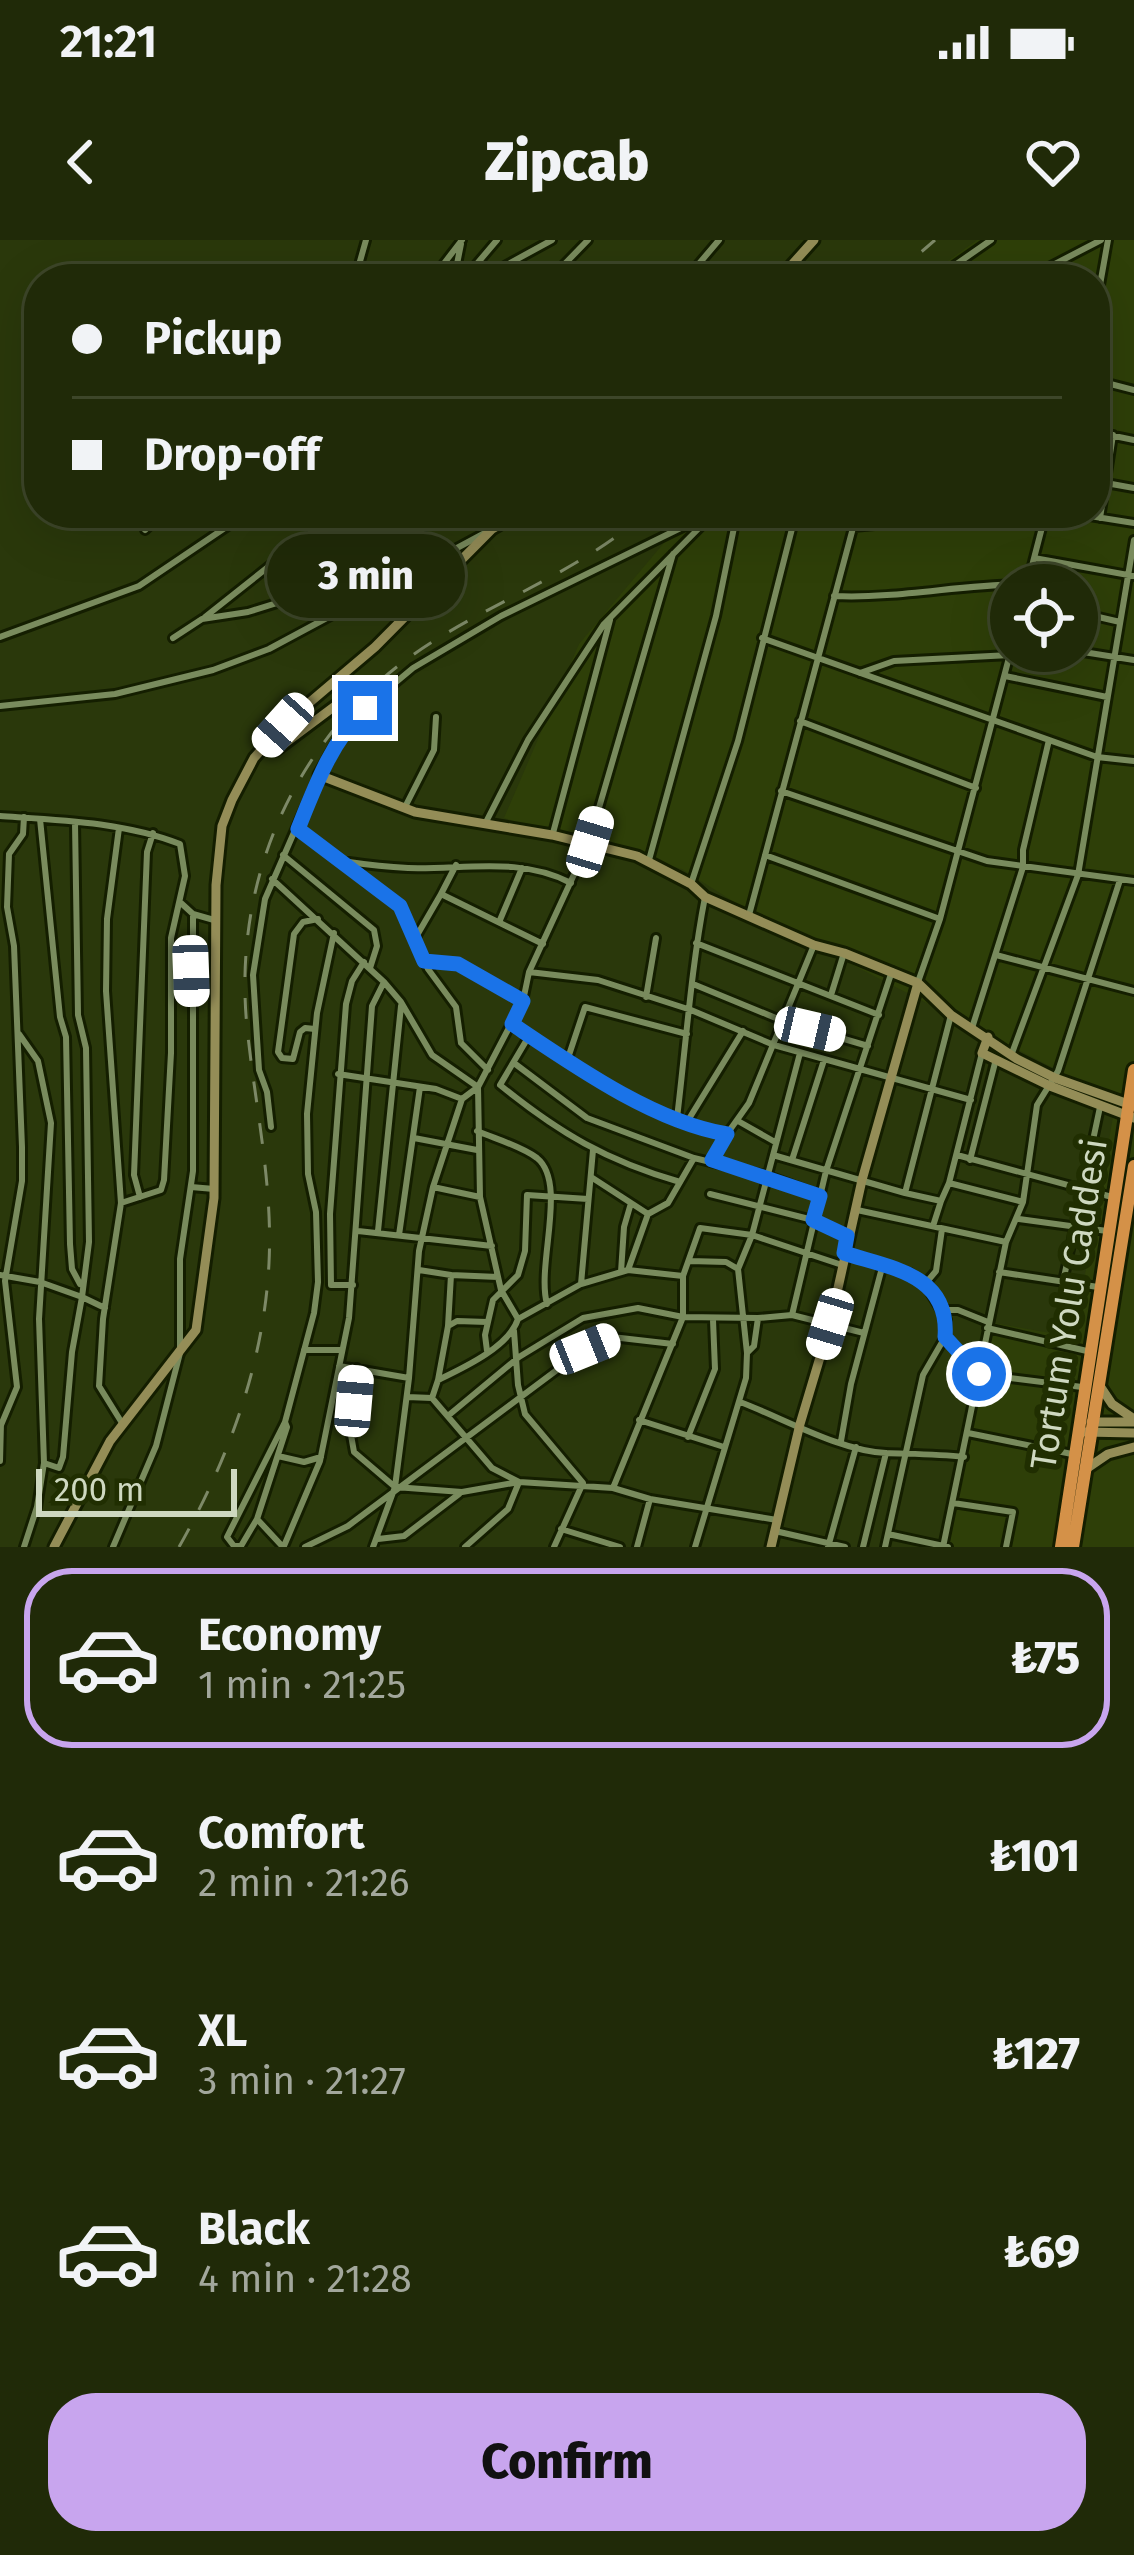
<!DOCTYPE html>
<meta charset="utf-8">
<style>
:root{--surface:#202a08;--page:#283212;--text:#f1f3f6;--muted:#a2a79c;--line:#3d4629;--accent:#c8a5ee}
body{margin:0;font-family:"Fira Sans",sans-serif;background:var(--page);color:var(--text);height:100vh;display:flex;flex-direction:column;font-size:45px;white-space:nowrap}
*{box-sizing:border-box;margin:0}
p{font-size:39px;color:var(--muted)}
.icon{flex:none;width:66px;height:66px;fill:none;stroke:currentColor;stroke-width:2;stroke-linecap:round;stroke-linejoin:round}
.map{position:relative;height:1307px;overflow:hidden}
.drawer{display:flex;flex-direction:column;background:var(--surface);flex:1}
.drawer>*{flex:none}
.banner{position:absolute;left:24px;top:24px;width:1086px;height:264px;border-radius:48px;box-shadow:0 12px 48px #0002,0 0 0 3px var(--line);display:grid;align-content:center;height:264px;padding:0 48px;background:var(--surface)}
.controls{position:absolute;left:990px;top:324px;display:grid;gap:24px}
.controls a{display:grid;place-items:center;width:108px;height:108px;border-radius:50%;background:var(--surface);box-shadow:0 12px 48px #0002,0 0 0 3px var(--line);font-size:60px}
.scale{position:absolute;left:36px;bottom:30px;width:201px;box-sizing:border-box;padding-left:12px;border:6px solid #ced8c0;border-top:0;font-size:33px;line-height:42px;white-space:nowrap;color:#ced8c0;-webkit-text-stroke:9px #202e01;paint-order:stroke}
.end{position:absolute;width:54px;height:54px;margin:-27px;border:15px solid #1a73e8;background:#fff;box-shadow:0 0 0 6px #fff}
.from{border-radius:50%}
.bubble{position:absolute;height:84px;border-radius:42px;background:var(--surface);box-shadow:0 12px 48px #0002,0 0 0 3px var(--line);font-size:39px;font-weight:800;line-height:84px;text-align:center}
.car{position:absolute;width:36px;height:72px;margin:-36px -18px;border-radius:15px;box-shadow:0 0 9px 3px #0007;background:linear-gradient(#fff 24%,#345 0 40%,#fff 0 76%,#345 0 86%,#fff 0)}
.banner b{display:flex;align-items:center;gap:42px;height:114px;font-size:45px}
.banner b+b{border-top:3px solid var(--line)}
.banner i{width:30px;height:30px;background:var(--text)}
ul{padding:21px 0 0;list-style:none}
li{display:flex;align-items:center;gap:36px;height:180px;margin:0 24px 18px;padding:0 24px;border:6px solid transparent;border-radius:48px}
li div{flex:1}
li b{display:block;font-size:45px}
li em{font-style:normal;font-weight:800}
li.active{border-color:var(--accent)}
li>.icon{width:108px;height:108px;stroke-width:1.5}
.action{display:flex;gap:24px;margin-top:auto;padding:24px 48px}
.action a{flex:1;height:138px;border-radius:48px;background:var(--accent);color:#111;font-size:48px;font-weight:800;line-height:138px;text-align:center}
.status{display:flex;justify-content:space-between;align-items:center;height:84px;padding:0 60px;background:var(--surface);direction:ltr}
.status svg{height:33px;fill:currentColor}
header{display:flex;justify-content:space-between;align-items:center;height:156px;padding:0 48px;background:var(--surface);font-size:54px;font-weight:800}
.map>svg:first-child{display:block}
.built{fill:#2e3f08;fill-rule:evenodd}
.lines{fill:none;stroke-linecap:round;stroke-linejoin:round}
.street-casing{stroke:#141e00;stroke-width:12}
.secondary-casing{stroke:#141e00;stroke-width:15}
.highway-casing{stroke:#141e00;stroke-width:18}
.street{stroke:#798b5d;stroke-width:6}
.secondary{stroke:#948d57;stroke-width:9}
.highway{stroke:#d49148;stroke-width:12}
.rail{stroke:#7d8967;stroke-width:3;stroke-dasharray:21 21;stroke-linecap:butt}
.route{stroke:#1a73e8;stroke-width:15}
.labels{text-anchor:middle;stroke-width:12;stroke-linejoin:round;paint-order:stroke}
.street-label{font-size:36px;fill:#ced8c0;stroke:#202e01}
</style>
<div class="status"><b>21:21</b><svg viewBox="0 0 49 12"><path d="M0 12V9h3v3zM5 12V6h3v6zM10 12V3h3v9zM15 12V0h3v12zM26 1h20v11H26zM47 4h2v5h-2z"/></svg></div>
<header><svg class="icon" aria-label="back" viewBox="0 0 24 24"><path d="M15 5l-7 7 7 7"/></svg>Zipcab<svg class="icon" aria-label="heart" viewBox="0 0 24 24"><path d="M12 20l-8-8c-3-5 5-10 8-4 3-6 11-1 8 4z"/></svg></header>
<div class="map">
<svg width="1134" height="1307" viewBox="0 0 1134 1307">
<rect width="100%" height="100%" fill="#2a380b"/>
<path class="built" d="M977,0H1134V1307H947L988,1082L1074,1097L1116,860L753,674L682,629L504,578L579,404L689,273H1095V39H923ZM1011,345H1077V411H1011Z"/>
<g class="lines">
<g class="street-casing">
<path id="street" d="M355,39L366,0
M432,39L462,0
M454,39L461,4
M464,39L497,0
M481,39L552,0
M550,39L588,0
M632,39L692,32
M686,39L719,0
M935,39L991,0
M1026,39L1101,0
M1095,73L1108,0
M1095,140L1134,150
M1095,192L1134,200
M1106,243L1134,248
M1071,273L1134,283
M1100,278L1113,195
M853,287L1005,273L1044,277
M145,290L163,273
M1034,318L1134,336
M350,330L347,313L356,290L385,273
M1027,345L1045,276
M325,349L385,308L449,273
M834,356C899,359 962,344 1027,344
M1077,372L1120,382
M205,377L292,308L347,273
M0,397L139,346L247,273
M173,398L202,379L248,372L309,353L370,341L382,348
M762,398L1097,517L1134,521
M1077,411L1134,420
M860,433L894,421L1010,415
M1005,436L1107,457
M0,466L115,454L213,430L269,409L483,294
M365,468L413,428L501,376L701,278L724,273
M800,481L976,548
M781,551L987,621L1134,641
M405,567L434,510L436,477
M0,576C60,580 124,582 180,604L185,636L171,698V813L164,940L161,950L121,963
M40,579L60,777L66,797L70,1004L72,1029L80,1044
M486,582L528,500L604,384L709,278
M75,583L78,775L86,808L89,1002L82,1057L105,1068
M119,588L107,679L106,751L121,963L103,1079L99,1146L122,1183
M298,589L400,666L428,729L456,767L461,803L488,830
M553,593L610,380
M283,615L374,690L377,706L370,728
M765,615L940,679
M649,620L716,376L737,273
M349,622C369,625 388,627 408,628C462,630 520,616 571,643
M272,639L384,742L401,762L432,815L478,847L462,859L433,947L419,1011L409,1138L395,1247L373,1307
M691,644L738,501L796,273
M441,654L456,625
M181,663L193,674L214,680
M749,675L857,273
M500,680L522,628
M416,697L441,654L543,704
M696,703L879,775
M996,715L1134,751
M424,721L458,724L523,761
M529,732L598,740L691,770L774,805L971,860
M918,742L940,679L1011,410
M693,744L783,781L868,806
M831,755L844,713
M646,757L656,698
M951,775L905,953L941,961L949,943L1023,962
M512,784C573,825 654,882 727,894L749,863L814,705
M972,788L1023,627V610L1049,500
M315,789L305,788L300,792L293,819L282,818L278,812L294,694L303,682L318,679
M19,794L38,821L51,883L39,1079L44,1223L37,1267L24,1307
M529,796L500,845C559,893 607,921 680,942
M800,813L752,995L842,1025
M1012,813L1078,635L1134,300
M567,821L585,767L687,794
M514,823L587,878L694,918
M338,834L436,849L462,859
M677,878C686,804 691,729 705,657
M738,881L775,902
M687,882L743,791
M271,887L267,852L259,830L253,735L265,659L319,535
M477,891C496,899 521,906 537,918C568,943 536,1025 547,1064
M414,898L477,910
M773,915L905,953
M957,915L1112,957
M712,919L727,894
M792,920L824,820
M970,920L996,819
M591,937L648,974
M949,943L982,813
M191,947L214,949
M433,947L480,957
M710,954L813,980L847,996
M140,957L134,935L147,612L153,593
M857,970L1006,1002
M1019,979L1107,991
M933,986L941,961
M358,991L492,1006
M378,991L401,766
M399,995L420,847
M844,1013L910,1033L925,1044L947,1080L945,1097L923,1135L885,1307
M690,1021L726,1022L738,1029
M419,1030L451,1035
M628,1030L648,974L668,963L694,918L768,936L820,955
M621,1032L624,987L631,963
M999,1032L1098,1047
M0,1035L40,1042L82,1057L72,1112L63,1217L59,1228L44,1223
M1063,1042L1100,867
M581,1044L593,910
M925,1044L936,1031L942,989
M353,1045H331L330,974L346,764L352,741L364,722
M942,1070H958L988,1082
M792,1075L826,931L892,731
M518,1079L501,1050L480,957L478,847L523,761L529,732L589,602L673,314
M450,1085L457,1081L487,1082
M987,1088L1087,1111
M514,1091L518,1145L525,1174L583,1243L554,1307
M945,1097L978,1134L1082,1147
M304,1110H342
M487,1111L485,1095L493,1060L518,1035L525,1011L527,955L588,959
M747,1113L738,1029L752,995L700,988L683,1036V1077L613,1248L650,1259L777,1280
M339,1126L409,1138
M357,1128L351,1195L354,1212L395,1247L462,1252L519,1242L508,1269L465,1307
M438,1140L448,1086L451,1035L498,1037
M407,1157L432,1158L492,1228L519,1242L613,1248
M432,1158L438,1140C463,1128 509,1107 518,1079L581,1044L628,1030L683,1036
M740,1162C783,1178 840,1211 886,1213C912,1214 938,1214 964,1217
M449,1175L519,1117L583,1078L638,1068L683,1077L758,1078
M639,1180L724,1207
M1,1185L17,1147L5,1041L22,941V907L14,706L7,667L9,614L23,594L24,577
M968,1193L1072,1214
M688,1197L715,1129L713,1080
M841,1201L851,1144L883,1024
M278,1216L304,1222L321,1217
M0,1221L1,1183
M953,1263L1013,1272L1006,1307
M257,1279L287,1187L285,1182
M561,1289L620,1307
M775,1291L845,1307
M888,1294L948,1307
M378,1299L404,1296L459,1254
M284,1306L320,1221L349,1078L372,766L384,742
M113,1307L156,1206L180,1113V1019L193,931V674
M283,1307L257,1279L241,1306H234L227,1297L285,1182L314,1073L318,1042L316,972L308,934L307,874L317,773L334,693
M305,1307L348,1286L585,1109L612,1097L673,1104
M637,1307L650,1259
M695,1307L746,1138L747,1113L754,1106L758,1078L792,1075L864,1093
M828,1307L856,1207
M863,1307L886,1213
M943,1307L1006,1002L1023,962L1037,865L1058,831L1120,640"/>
</g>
<g class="secondary-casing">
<path id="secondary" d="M779,39L814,0
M264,507L276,510L351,454L365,468L344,491L319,535L415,572L552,595L637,616L691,644L705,657L814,705L844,713L918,743L951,775L1017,819L1055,838L1134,866
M988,797L982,813L1050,846L1134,878
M1100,1146L1112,1164L1134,1179
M1091,1182H1134
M1085,1192L1134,1193
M1086,1229L1108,1214L1134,1207
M54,1307L110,1201L196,1090L214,958L216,645L222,586L232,560L254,518L283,485L375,407L492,289L520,273
M771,1307L800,1184L830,1084L862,940L918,743"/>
</g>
<g class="highway-casing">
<path id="highway" d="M1061,1307L1134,830
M1073,1307L1134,926"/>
</g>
<use href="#street" class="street"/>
<use href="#secondary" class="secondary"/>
<use href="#highway" class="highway"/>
<path class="rail" d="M890,39L935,0
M179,1307C228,1220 264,1124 269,1023C273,943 255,866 247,787C236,676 268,568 340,482C428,375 547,359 646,273"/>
</g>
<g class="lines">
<path class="route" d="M365,468C331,503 316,544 298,589L400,666L424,721L458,724L523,761L512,784C573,825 654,882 727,894L712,920L820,956L813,980L847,996L844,1013C890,1028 950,1034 945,1097L979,1134"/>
</g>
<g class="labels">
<g class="street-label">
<text transform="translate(1068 1064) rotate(-81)" y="13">Tortum Yolu Caddesi</text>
</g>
</g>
</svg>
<div class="controls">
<a><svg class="icon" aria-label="locate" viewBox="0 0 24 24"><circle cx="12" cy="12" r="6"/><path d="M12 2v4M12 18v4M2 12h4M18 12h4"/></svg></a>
</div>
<div class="scale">200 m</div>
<i class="end from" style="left:979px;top:1134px"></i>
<i class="end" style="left:365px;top:468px"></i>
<div class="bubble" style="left:267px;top:294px;width:198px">3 min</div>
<i class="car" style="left:283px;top:485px;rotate:222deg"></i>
<i class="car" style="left:590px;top:602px;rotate:17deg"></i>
<i class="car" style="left:191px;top:731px;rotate:178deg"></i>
<i class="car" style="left:810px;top:789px;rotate:103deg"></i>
<i class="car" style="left:830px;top:1084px;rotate:197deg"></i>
<i class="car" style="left:585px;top:1109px;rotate:68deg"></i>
<i class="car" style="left:354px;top:1161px;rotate:5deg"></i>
<div class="banner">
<b><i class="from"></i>Pickup</b>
<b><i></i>Drop-off</b>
</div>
</div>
<section class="drawer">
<ul>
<li class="active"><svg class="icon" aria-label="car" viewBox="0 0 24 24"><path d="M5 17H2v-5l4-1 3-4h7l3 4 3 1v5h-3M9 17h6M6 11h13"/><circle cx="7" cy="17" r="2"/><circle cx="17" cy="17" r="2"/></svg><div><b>Economy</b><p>1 min · 21:25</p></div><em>₺75</em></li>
<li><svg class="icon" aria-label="car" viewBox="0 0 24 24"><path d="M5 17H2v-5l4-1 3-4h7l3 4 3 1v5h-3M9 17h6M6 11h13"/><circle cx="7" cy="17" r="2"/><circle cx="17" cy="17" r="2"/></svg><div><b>Comfort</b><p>2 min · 21:26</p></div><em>₺101</em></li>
<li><svg class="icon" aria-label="car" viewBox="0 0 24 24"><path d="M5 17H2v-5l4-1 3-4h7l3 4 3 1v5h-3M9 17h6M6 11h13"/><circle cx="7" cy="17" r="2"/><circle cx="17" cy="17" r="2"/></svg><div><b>XL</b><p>3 min · 21:27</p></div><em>₺127</em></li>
<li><svg class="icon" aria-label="car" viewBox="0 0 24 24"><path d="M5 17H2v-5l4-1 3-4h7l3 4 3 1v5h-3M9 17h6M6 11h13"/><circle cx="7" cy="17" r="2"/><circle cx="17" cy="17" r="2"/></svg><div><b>Black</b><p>4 min · 21:28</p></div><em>₺69</em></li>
</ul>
<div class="action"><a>Confirm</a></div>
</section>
